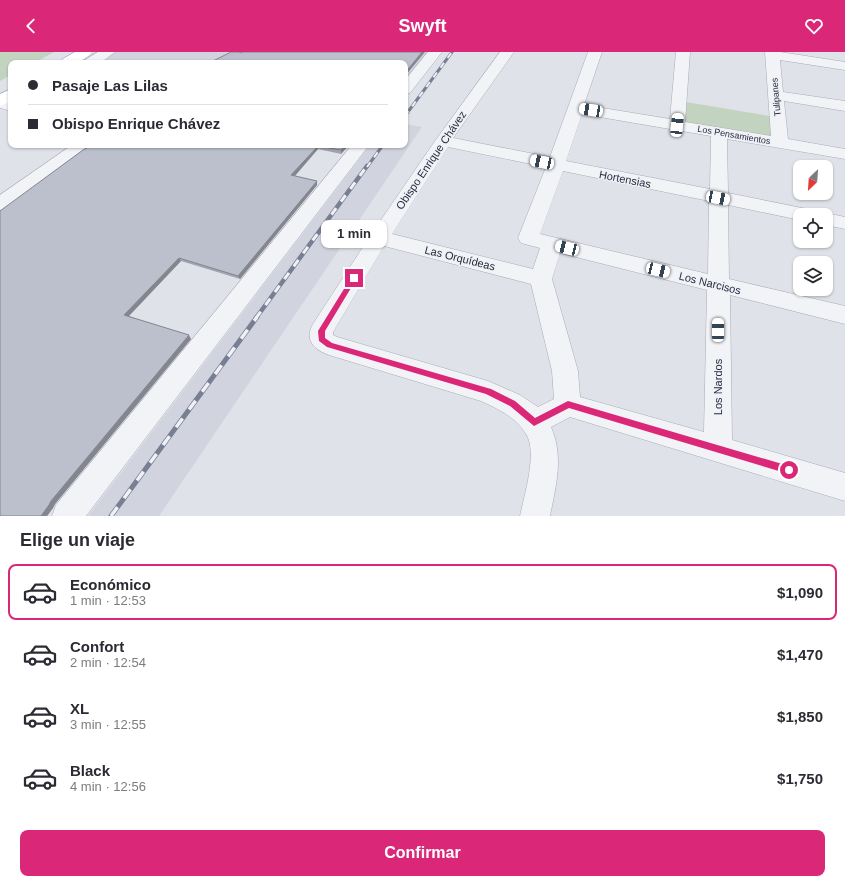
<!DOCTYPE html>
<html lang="es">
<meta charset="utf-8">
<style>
:root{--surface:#fff;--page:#f7f7f7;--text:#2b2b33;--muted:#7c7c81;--line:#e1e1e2;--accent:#db2777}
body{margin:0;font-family:Helvetica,sans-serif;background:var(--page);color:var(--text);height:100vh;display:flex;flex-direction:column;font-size:15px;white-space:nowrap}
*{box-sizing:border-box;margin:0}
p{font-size:13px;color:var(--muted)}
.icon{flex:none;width:22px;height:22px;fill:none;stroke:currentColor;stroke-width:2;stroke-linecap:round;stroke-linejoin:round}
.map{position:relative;height:464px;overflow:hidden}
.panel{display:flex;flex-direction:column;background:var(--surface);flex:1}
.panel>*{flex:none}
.hud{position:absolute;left:8px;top:8px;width:400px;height:88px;border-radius:8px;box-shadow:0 1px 3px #0004;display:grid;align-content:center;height:88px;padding:0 20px;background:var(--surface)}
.needle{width:26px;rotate:205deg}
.controls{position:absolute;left:793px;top:108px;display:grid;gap:8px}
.controls a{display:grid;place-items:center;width:40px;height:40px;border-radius:8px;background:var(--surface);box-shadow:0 1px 3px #0004;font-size:20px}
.end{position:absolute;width:18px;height:18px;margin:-9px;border:5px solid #db2777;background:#fff;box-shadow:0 0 0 2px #fff}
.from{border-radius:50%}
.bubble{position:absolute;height:28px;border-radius:8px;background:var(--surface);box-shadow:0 1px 3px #0004;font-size:13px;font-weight:700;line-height:28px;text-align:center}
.car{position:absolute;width:12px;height:24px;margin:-12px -6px;border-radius:5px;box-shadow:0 0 3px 1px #0007;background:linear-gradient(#fff 24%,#345 0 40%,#fff 0 76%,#345 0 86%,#fff 0)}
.hud b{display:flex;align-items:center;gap:14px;height:38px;font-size:15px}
.hud b+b{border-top:1px solid var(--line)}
.hud i{width:10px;height:10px;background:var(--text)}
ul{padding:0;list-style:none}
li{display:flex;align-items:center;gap:12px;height:56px;margin:0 8px 6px;padding:0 12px;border:2px solid transparent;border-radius:8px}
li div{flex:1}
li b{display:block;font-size:15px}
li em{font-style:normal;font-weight:700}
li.selected{border-color:var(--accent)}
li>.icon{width:36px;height:36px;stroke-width:1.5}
h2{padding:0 20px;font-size:18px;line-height:48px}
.cta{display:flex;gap:8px;margin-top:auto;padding:8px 20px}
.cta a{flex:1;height:46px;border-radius:8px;background:var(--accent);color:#fff;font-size:16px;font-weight:700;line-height:46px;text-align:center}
header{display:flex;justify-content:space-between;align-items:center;height:52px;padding:0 20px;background:var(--accent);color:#fff;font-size:18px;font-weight:700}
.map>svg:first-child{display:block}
.built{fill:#d1d4de}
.green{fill:#c2d3c0}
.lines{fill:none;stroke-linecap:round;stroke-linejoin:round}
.minor-casing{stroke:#a8acb6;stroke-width:1}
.major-casing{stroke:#9ea4b5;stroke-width:1}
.minor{fill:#f2f3f7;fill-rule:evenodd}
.major{fill:#fff;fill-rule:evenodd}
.rail-far2-casing{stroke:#787f93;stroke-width:3}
.rail-far1-casing{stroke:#787f93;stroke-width:4.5}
.rail-casing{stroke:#787f93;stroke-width:5}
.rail-far2{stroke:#eff1f6;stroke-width:2;stroke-dasharray:6;stroke-linecap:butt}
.rail-far1{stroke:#eff1f6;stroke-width:3;stroke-dasharray:8;stroke-linecap:butt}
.rail{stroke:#eff1f6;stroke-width:3.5;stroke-dasharray:11;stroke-linecap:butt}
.wall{fill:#a2a5af}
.shaded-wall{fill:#84868f}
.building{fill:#bcc0cc;stroke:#84868f}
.route{fill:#db2777}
.labels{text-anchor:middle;stroke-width:3;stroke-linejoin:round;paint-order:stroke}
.far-street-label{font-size:9px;fill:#282d40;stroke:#eff1f6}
.street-label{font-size:11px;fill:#282d40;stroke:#eff1f6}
</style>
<header><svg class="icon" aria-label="back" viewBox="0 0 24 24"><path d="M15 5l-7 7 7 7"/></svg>Swyft<svg class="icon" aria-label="heart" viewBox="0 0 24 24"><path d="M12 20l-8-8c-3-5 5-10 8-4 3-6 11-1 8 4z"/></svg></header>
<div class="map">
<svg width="845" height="464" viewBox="0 0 845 464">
<rect width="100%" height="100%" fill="#dfe2e9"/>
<path class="built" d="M95,0H428L405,29V11H76Z
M405,72L422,75L159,464H88L370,93H405Z"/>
<path class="green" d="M0,0H54L34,11H11V23L0,29Z
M686,50L776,65L778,86L684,70Z"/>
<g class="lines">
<g class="minor-casing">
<path id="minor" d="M98,0H115L100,11H83L85,8Z
M428,0H442L410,41L405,42V28Z
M500,0H514L453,86L550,105L588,0H602L584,53L670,67L676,0H690L685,70L771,84L765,0H780L845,10V18L780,8L783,40L845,49V59L784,49L788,87L845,97V107L727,87L728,141L807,157L814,159L817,163H800V168L728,153L729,227L845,254V272L730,243L732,388L845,421V449L570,365L551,375C564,405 556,433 550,464H520C524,444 538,400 526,382C516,365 498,357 481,349L329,303C314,298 304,288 313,272L372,181L435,89ZM582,62L711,84L710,137L566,109ZM448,95L546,115L518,186L521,191L540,196L533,217L392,182ZM563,119L709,149L708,222L540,182ZM384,194L531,232L552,319L554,347L538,355L520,343L488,329L337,285L333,283V280ZM560,201L707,238L704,380L580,345L578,319L552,227Z
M0,46L11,49V59L0,56Z
M72,93H91L89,97L7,156L0,158V143Z
M352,93H369L86,464H52L56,453Z
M826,161L845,165V177L826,173V163H819Z"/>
</g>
<g class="major-casing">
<path id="major" d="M75,0H92C84,11 71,11 59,11L61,8Z
M11,37V49L0,54V42Z"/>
</g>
<use href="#minor" class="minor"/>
<use href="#major" class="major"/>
<g class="rail-far2-casing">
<path id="rail-far2" d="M405,64L452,0
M367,115L383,93"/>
</g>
<g class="rail-far1-casing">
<path id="rail-far1" d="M256,266L367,114"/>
</g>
<g class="rail-casing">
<path id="rail" d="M111,464L257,265"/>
</g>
<use href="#rail-far2" class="rail-far2"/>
<use href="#rail-far1" class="rail-far1"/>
<use href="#rail" class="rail"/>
</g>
<path class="wall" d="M92,93H349L341,102L318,97L295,124L317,129V133L240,227L181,209L129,264L191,287L55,452L53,456L47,464H0Z"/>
<path class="shaded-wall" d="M422,0H425L405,24V21Z
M345,93H349L341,102V98Z
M318,94V97L292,127L291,123Z
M317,129V133L240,227L238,224Z
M179,206L181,209L126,267L124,263Z
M189,283L191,287L55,452L53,456L47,464H41L51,449Z"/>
<path class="building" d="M231,0H239L241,1L242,0H422L405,21V11H209Z
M92,93H345L341,98L318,94L291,123L317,129L238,224L179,206L124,263L189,283L51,449L49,453L41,464H0V159L83,98Z"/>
<path class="route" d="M354,223L357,226L325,279V286L332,291L491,337L515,349L535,366L568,349L789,414L792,416L793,418L792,421L789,422L569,356L534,374L510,354L486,342L327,295L319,289L318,279L352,224Z"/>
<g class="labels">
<g class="far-street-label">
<text transform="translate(776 45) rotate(-95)" y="3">Tulipanes</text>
<text transform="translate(734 83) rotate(10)" y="3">Los Pensamientos</text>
</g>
<g class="street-label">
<text transform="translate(431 108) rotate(-56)" y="4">Obispo Enrique Chávez</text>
<text transform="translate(625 127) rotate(11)" y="4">Hortensias</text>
<text transform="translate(460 206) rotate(14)" y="4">Las Orquídeas</text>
<text transform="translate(710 231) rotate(14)" y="4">Los Narcisos</text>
<text transform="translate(718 335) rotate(-90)" y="4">Los Nardos</text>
</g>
</g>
</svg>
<div class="controls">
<a><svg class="needle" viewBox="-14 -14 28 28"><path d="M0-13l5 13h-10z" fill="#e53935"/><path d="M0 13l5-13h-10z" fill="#7c7c81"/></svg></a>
<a><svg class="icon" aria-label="locate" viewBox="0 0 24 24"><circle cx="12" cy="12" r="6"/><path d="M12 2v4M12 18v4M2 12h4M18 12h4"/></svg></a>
<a><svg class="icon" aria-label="layers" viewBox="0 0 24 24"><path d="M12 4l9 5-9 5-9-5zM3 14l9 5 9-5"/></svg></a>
</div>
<i class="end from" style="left:789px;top:418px"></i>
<i class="end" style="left:354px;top:226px"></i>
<div class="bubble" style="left:321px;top:168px;width:66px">1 min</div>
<i class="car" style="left:591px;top:58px;rotate:279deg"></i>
<i class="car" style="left:677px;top:73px;rotate:6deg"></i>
<i class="car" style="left:542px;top:110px;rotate:282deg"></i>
<i class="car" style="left:718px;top:146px;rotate:101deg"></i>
<i class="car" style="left:567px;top:196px;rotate:284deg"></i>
<i class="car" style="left:658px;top:218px;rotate:104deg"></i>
<i class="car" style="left:718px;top:278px;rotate:0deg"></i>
<div class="hud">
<b><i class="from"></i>Pasaje Las Lilas</b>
<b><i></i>Obispo Enrique Chávez</b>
</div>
</div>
<section class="panel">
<h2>Elige un viaje</h2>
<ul>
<li class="selected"><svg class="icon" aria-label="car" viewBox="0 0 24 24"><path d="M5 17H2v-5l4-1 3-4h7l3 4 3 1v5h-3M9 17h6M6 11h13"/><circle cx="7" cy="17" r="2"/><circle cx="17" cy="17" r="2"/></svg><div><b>Económico</b><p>1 min · 12:53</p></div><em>$1,090</em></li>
<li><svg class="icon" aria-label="car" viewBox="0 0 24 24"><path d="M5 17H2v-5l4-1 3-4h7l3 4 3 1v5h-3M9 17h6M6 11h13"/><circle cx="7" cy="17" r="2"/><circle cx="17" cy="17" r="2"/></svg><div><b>Confort</b><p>2 min · 12:54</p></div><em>$1,470</em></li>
<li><svg class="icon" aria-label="car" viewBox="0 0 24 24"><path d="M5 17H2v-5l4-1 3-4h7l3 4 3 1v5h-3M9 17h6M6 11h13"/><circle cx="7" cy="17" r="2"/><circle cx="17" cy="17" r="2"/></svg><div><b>XL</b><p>3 min · 12:55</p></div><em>$1,850</em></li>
<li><svg class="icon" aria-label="car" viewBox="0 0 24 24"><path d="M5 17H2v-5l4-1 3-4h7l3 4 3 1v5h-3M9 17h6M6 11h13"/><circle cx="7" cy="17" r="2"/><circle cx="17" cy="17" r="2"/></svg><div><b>Black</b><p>4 min · 12:56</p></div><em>$1,750</em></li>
</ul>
<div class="cta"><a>Confirmar</a></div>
</section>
